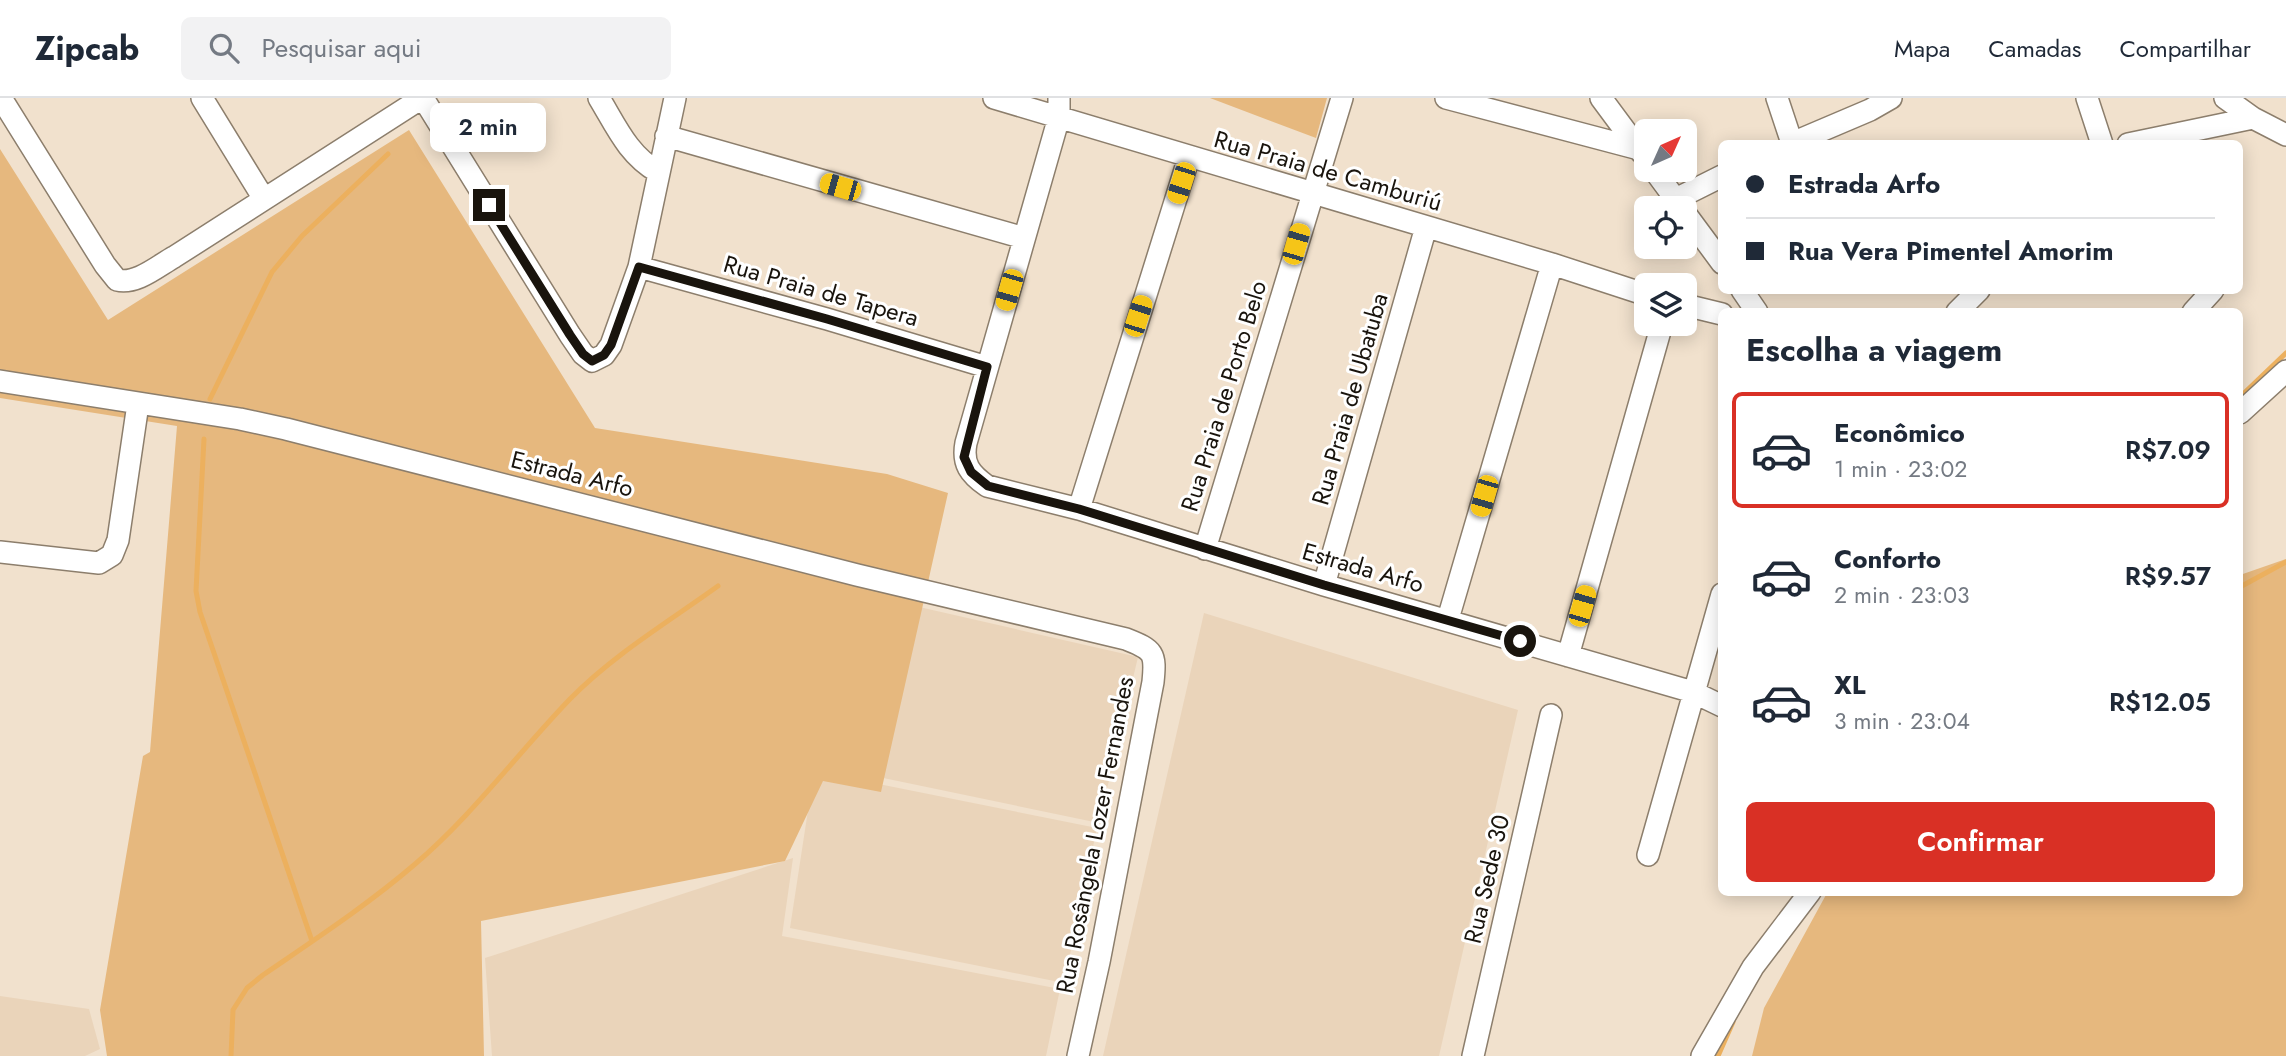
<!DOCTYPE html>
<html lang="pt">
<meta charset="utf-8">
<style>
:root{--surface:#fff;--page:#f2f2f3;--text:#1f2937;--muted:#747a83;--line:#e0e1e3;--accent:#d93025}
body{margin:0;font-family:Jost,sans-serif;background:var(--page);color:var(--text);height:100vh;display:flex;flex-direction:column;font-size:26px;white-space:nowrap}
*{box-sizing:border-box;margin:0}
p{font-size:23px;color:var(--muted)}
.icon{flex:none;width:38px;height:38px;fill:none;stroke:currentColor;stroke-width:2;stroke-linecap:round;stroke-linejoin:round}
.map{position:relative;flex:1;overflow:hidden}
.panel{position:absolute;left:1718px;top:210px;width:525px;height:588px;display:flex;flex-direction:column;background:var(--surface);border-radius:10px;box-shadow:0 4px 18px #0003}
.panel>*{flex:none}
.guide{position:absolute;left:1718px;top:42px;width:525px;height:154px;border-radius:10px;box-shadow:0 4px 18px #0003;display:grid;align-content:center;height:154px;padding:0 28px;background:var(--surface)}
.needle{width:46px;rotate:45deg}
.fabs{position:absolute;left:1634px;top:21px;display:grid;gap:14px}
.fabs a{display:grid;place-items:center;width:63px;height:63px;border-radius:10px;background:var(--surface);box-shadow:0 4px 18px #0003;font-size:35px}
.end{position:absolute;width:32px;height:32px;margin:-16px;border:9px solid #19140d;background:#fff;box-shadow:0 0 0 4px #fff}
.from{border-radius:50%}
.bubble{position:absolute;height:49px;border-radius:10px;background:var(--surface);box-shadow:0 4px 18px #0003;font-size:23px;font-weight:600;line-height:49px;text-align:center}
.car{position:absolute;width:21px;height:42px;margin:-21px -10px;border-radius:9px;box-shadow:0 0 5px 2px #0007;background:linear-gradient(#f5c518 24%,#345 0 40%,#f5c518 0 76%,#345 0 86%,#f5c518 0)}
.guide b{display:flex;align-items:center;gap:24px;height:66px;font-size:26px}
.guide b+b{border-top:2px solid var(--line)}
.guide i{width:18px;height:18px;background:var(--text)}
ul{padding:0;list-style:none}
li{display:flex;align-items:center;gap:21px;height:116px;margin:0 14px 10px;padding:0 14px;border:4px solid transparent;border-radius:10px}
li div{flex:1}
li b{display:block;font-size:26px}
li em{font-style:normal;font-weight:600}
li.on{border-color:var(--accent)}
li>.icon{width:63px;height:63px;stroke-width:1.5}
h2{padding:0 28px;font-size:32px;line-height:84px}
.button{display:flex;gap:14px;margin-top:auto;padding:14px 28px}
.button a{flex:1;height:80px;border-radius:10px;background:var(--accent);color:#fff;font-size:28px;font-weight:600;line-height:80px;text-align:center}
header{display:flex;align-items:center;gap:42px;box-sizing:border-box;height:98px;padding:0 35px;background:var(--surface);border-bottom:2px solid var(--line)}
header strong{font-size:33px}
nav{display:flex;gap:38px;margin-inline-start:auto;font-size:24px}
.search{width:490px;height:63px;background:var(--page);display:flex;align-items:center;gap:18px;box-sizing:border-box;padding:0 24px;border-radius:10px;color:var(--muted);font-size:26px}
.map>svg:first-child{display:block}
.built{fill:#ead4ba}
.green{fill:#e6b87e}
.lines{fill:none;stroke-linecap:round;stroke-linejoin:round}
.stream{stroke:#ecb05e;stroke-width:5}
.minor-casing{stroke:#8c7e6c;stroke-width:24}
.minor{stroke:#fff;stroke-width:21}
.route{stroke:#19140d;stroke-width:9}
.labels{text-anchor:middle;stroke-width:6;stroke-linejoin:round;paint-order:stroke}
.street-label{font-size:24px;fill:#19140d;stroke:#fff}
</style>
<header>
<strong>Zipcab</strong>
<div class="search"><svg class="icon" aria-label="search" viewBox="0 0 24 24"><circle cx="10" cy="10" r="6"/><path d="M15 15l6 6"/></svg>Pesquisar aqui</div>
<nav><a>Mapa</a><a>Camadas</a><a>Compartilhar</a></nav>
</header>
<div class="map">
<svg width="2286" height="958" viewBox="0 0 2286 958">
<rect width="100%" height="100%" fill="#f1e1cd"/>
<path class="built" d="M849,493L1138,559L1099,725L816,666Z
M1204,515L1518,612L1439,958H1103Z
M814,673L1097,730L1064,885L790,830Z
M793,760L782,838L1060,891L1046,958H492L485,860Z
M0,898L89,911L100,951L85,958H0Z"/>
<path class="green" d="M1210,0H1327L1316,40Z
M409,32L595,330L887,376L948,395L881,694L823,683L785,763L481,823L484,958H107L100,912L143,658L150,654L177,328L0,300V51L108,222Z
M2286,461V958H1752L1764,910L1827,795L2240,794V477Z"/>
<g class="lines">
<path class="stream" d="M2240,299L2286,255
M210,301L272,174L302,138L388,56
M204,341L196,493L200,514L312,843
M2240,489L2286,464
M231,958L233,912L247,890L263,877C314,842 366,808 414,767C472,718 517,656 570,601C613,557 668,524 718,488
M1718,958L1733,924"/>
<g class="minor-casing">
<path id="minor" d="M1,0L105,167L117,182C136,187 158,168 174,159L422,0
M202,0L264,101
M423,0L570,237L583,256L592,263L604,257L611,247L639,169L675,0
M599,0C616,28 628,57 658,74
M994,0L1552,166L1647,197
M1059,0V19L966,345C962,366 970,376 987,388L1079,411L1324,487L1693,594L1722,608
M1446,0L1639,51
M1601,0L1641,54
M1777,0L1792,45
M2087,0L2102,46
M2225,0L2253,20L2286,37
M666,38L1024,140
M1790,46L1870,12L1891,0
M2128,46L2253,20
M1654,72L1682,110
M1676,101L1722,78
M1685,115L1722,165
M639,169L827,221L987,269
M1742,192L1757,214
M1685,207L1722,216
M1957,214L1979,192
M2193,214L2213,192
M0,283L240,321L286,331L857,477L1126,541C1154,552 1156,555 1153,584L1099,864L1078,958
M2240,315L2286,273
M1079,411L1189,59
M1205,451L1342,0
M0,454L99,465L112,457L118,442L138,306
M1324,487L1426,129
M1448,521L1552,166
M1568,558L1662,226
M1648,757L1722,496
M1473,958L1551,617
M1702,958L1753,869L1810,794"/>
</g>
<use href="#minor" class="minor"/>
</g>
<g class="lines">
<path class="route" d="M489,107L570,237L583,256L592,263L604,257L611,247L639,169L827,221L987,269L964,359L971,374L988,388L1079,411L1324,487L1520,543"/>
</g>
<g class="labels">
<g class="street-label">
<text transform="translate(1328 73) rotate(16)" y="8">Rua Praia de Camburiú</text>
<text transform="translate(821 193) rotate(16)" y="8">Rua Praia de Tapera</text>
<text transform="translate(1224 298) rotate(-73)" y="8">Rua Praia de Porto Belo</text>
<text transform="translate(1350 301) rotate(-74)" y="8">Rua Praia de Ubatuba</text>
<text transform="translate(572 376) rotate(14)" y="8">Estrada Arfo</text>
<text transform="translate(1363 470) rotate(16)" y="8">Estrada Arfo</text>
<text transform="translate(1095 737) rotate(-79)" y="8">Rua Rosângela Lozer Fernandes</text>
<text transform="translate(1487 781) rotate(-77)" y="8">Rua Sede 30</text>
</g>
</g>
</svg>
<div class="fabs">
<a><svg class="needle" viewBox="-14 -14 28 28"><path d="M0-13l5 13h-10z" fill="#e53935"/><path d="M0 13l5-13h-10z" fill="#747a83"/></svg></a>
<a><svg class="icon" aria-label="locate" viewBox="0 0 24 24"><circle cx="12" cy="12" r="6"/><path d="M12 2v4M12 18v4M2 12h4M18 12h4"/></svg></a>
<a><svg class="icon" aria-label="layers" viewBox="0 0 24 24"><path d="M12 4l9 5-9 5-9-5zM3 14l9 5 9-5"/></svg></a>
</div>
<i class="end from" style="left:1520px;top:543px"></i>
<i class="end" style="left:489px;top:107px"></i>
<div class="bubble" style="left:430px;top:5px;width:116px">2 min</div>
<i class="car" style="left:1181px;top:85px;rotate:198deg"></i>
<i class="car" style="left:840px;top:89px;rotate:286deg"></i>
<i class="car" style="left:1296px;top:146px;rotate:16deg"></i>
<i class="car" style="left:1009px;top:192px;rotate:196deg"></i>
<i class="car" style="left:1138px;top:218px;rotate:18deg"></i>
<i class="car" style="left:1484px;top:398px;rotate:196deg"></i>
<i class="car" style="left:1582px;top:508px;rotate:16deg"></i>
<div class="guide">
<b><i class="from"></i>Estrada Arfo</b>
<b><i></i>Rua Vera Pimentel Amorim</b>
</div>
<section class="panel">
<h2>Escolha a viagem</h2>
<ul>
<li class="on"><svg class="icon" aria-label="car" viewBox="0 0 24 24"><path d="M5 17H2v-5l4-1 3-4h7l3 4 3 1v5h-3M9 17h6M6 11h13"/><circle cx="7" cy="17" r="2"/><circle cx="17" cy="17" r="2"/></svg><div><b>Econômico</b><p>1 min · 23:02</p></div><em>R$7.09</em></li>
<li><svg class="icon" aria-label="car" viewBox="0 0 24 24"><path d="M5 17H2v-5l4-1 3-4h7l3 4 3 1v5h-3M9 17h6M6 11h13"/><circle cx="7" cy="17" r="2"/><circle cx="17" cy="17" r="2"/></svg><div><b>Conforto</b><p>2 min · 23:03</p></div><em>R$9.57</em></li>
<li><svg class="icon" aria-label="car" viewBox="0 0 24 24"><path d="M5 17H2v-5l4-1 3-4h7l3 4 3 1v5h-3M9 17h6M6 11h13"/><circle cx="7" cy="17" r="2"/><circle cx="17" cy="17" r="2"/></svg><div><b>XL</b><p>3 min · 23:04</p></div><em>R$12.05</em></li>
</ul>
<div class="button"><a>Confirmar</a></div>
</section>
</div>
